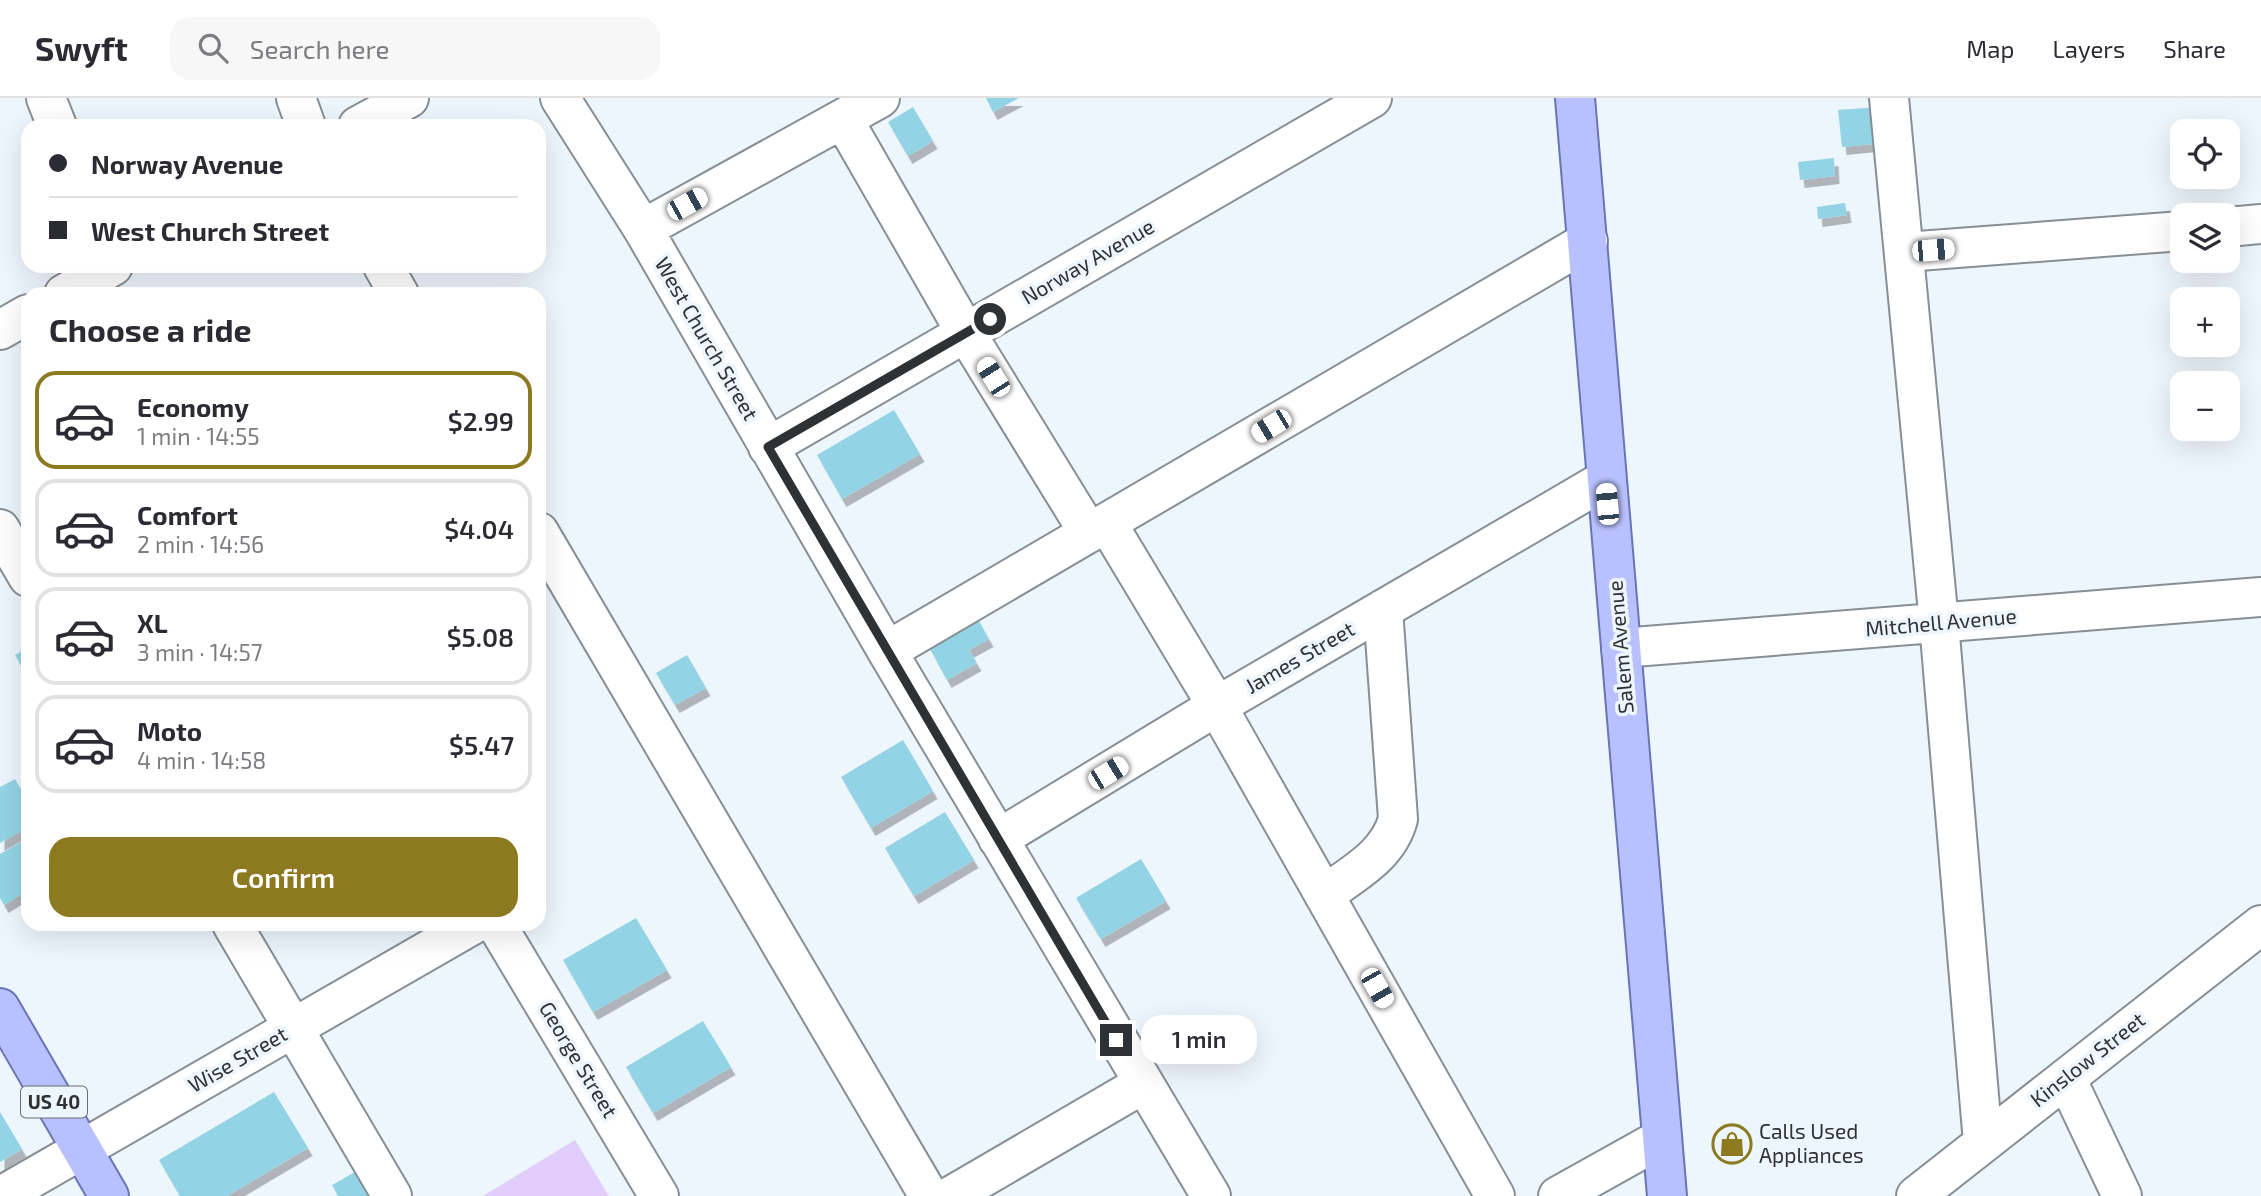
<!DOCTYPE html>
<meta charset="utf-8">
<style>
:root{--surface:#fff;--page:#f7f7f7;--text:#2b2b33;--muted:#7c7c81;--line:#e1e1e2;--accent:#8d791f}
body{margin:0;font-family:"Exo 2",sans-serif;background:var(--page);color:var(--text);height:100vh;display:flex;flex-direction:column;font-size:26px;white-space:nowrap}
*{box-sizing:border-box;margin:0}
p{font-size:23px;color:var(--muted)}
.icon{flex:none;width:38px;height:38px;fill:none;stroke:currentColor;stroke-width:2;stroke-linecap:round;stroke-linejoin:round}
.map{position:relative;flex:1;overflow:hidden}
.details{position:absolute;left:21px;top:189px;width:525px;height:644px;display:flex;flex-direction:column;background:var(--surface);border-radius:21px;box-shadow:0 7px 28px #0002}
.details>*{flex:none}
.hud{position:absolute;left:21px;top:21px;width:525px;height:154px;border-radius:21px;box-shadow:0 7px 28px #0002;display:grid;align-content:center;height:154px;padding:0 28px;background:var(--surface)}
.controls{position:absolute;left:2170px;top:21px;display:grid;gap:14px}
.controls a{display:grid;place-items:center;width:70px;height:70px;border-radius:14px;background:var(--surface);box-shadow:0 7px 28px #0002;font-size:35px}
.end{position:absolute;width:32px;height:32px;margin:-16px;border:9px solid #2f3235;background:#fff;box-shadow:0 0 0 4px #fff}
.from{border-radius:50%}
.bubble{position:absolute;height:49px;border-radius:21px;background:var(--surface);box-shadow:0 7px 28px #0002;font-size:23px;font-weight:600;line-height:49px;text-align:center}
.car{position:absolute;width:21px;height:42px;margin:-21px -10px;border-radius:9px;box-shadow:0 0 5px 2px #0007;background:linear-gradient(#fff 24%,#345 0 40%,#fff 0 76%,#345 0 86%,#fff 0)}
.hud b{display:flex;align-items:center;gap:24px;height:66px;font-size:26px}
.hud b+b{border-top:2px solid var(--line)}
.hud i{width:18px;height:18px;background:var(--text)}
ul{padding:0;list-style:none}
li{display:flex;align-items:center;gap:21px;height:98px;margin:0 14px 10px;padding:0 14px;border:4px solid var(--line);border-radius:21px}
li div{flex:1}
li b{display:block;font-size:26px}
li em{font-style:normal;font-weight:600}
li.current{border-color:var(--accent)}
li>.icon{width:63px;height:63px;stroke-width:1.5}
h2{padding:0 28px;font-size:32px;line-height:84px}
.action{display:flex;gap:14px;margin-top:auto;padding:14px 28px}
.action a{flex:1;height:80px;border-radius:21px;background:var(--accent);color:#fff;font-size:28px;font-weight:600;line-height:80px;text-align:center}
header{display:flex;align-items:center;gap:42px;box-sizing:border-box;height:98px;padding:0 35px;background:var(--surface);border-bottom:2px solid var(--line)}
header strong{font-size:33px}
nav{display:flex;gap:38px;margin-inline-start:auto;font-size:24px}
.search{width:490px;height:63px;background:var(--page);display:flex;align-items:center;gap:18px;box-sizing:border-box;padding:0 24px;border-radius:21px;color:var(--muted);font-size:26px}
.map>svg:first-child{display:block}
.green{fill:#e1cdf9}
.building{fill:#92d4e5;filter:url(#shadow)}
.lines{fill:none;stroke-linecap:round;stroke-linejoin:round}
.minor-casing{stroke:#878f96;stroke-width:42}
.major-casing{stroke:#6a74b6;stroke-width:42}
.minor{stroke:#fff;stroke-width:38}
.major{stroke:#b8c1fd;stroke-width:38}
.route{stroke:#2f3235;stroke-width:9}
.labels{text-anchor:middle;stroke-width:7;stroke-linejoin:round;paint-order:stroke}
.shield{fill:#edf5fd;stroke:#686c71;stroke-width:2}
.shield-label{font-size:19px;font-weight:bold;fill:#2f3235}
.street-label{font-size:21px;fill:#2f3235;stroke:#edf5fd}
.poi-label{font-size:21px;fill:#2f3235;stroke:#edf5fd;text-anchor:start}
</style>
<header>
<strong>Swyft</strong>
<div class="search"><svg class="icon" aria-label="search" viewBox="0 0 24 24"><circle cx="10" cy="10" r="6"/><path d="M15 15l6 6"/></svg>Search here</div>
<nav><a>Map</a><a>Layers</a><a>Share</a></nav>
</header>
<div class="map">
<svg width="2261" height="1098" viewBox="0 0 2261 1098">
<defs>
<filter id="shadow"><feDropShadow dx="4.5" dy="8" stdDeviation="0" flood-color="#0004"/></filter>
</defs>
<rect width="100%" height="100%" fill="#edf5fd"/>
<path class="green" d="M575,1042L609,1098H483Z"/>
<path class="building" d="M986,0H1019L993,14Z
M913,9L933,43L908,58L888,24Z
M1879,9L1882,45L1842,49L1838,12Z
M1834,60L1835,78L1800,82L1798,64Z
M1845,105L1847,117L1818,121L1817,109Z
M894,312L920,356L842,401L817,357Z
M972,511L989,541L969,552L977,565L947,582L923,538Z
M28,550V580L15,557Z
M687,557L706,590L675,607L656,575Z
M903,642L933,693L871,730L841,679Z
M15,681L28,703V729L0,745V689Z
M945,714L974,762L914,798L885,750Z
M28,740V792L4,807L0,800V756Z
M1141,761L1166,803L1101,841L1076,800Z
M636,820L667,872L593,914L563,862Z
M703,923L731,969L653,1015L626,969Z
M274,994L308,1050L227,1098H180L159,1062Z
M0,1014L22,1051L0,1064Z
M362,1070L378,1098H338L332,1087Z"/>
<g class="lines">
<g class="minor-casing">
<path id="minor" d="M46,0L57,28
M296,0L306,28
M560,0L643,131L887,553L1211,1098
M1889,0L1939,525L1983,1045
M843,21L966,235L1089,435
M358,28L409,0
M2228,129L2261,126
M643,131L880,0
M1905,154L2182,133
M383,168L399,196
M64,196L113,168
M0,232L28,216
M768,349L1372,0
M1107,425L1217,608L1495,1098
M0,431L28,479
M539,434L929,1098
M1621,550L2261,499
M887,553L1588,143
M998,741L1217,608L1605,382
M1324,797C1354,775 1388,758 1398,721L1383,511
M232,826L392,1098
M496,826L659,1098
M2066,980L2122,1098
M1,1098L474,826
M951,1098L1143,986
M1558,1098L1662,1040
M1916,1098L2261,827"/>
</g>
<g class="major-casing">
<path id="major" d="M1575,0L1667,1098
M0,910L109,1098"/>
</g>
<use href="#minor" class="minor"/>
<use href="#major" class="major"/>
</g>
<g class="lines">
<path class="route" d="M990,221L768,349L1116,942"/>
</g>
<defs>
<g id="shop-ring" transform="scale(2.0125)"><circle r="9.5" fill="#edf5fd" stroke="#8d791f" stroke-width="1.5"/><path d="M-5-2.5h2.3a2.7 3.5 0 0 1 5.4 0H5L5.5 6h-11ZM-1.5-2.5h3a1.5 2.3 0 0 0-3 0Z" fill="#8d791f"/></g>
</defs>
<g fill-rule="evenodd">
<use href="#shop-ring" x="1732" y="1046"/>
</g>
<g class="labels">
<rect class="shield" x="21" y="988.5" width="66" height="31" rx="5"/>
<g class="shield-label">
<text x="54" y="1011">US 40</text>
</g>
<g class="street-label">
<text transform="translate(1088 164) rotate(-30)" y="7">Norway Avenue</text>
<text transform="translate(706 241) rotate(60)" y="7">West Church Street</text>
<text transform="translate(1941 525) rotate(-5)" y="7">Mitchell Avenue</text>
<text transform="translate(1621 549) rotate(-95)" y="7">Salem Avenue</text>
<text transform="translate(1300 560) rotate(-30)" y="7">James Street</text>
<text transform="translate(238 962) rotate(-30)" y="7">Wise Street</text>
<text transform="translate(578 962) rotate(59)" y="7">George Street</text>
<text transform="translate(2088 962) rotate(-38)" y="7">Kinslow Street</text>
</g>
<g class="poi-label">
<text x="1759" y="1041">Calls Used<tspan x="1759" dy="24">Appliances</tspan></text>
</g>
</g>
</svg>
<div class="controls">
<a><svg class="icon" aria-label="locate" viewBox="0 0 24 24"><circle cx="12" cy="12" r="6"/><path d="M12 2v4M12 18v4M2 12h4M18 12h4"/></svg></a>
<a><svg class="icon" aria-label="layers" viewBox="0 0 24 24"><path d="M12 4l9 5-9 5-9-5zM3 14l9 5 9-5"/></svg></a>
<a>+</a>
<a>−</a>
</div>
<i class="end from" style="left:990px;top:221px"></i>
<i class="end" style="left:1116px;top:942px"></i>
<div class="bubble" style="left:1141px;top:917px;width:116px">1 min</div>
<i class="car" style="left:687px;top:106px;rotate:61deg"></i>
<i class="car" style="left:1933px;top:152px;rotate:85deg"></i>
<i class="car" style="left:993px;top:279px;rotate:328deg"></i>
<i class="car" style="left:1271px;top:328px;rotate:239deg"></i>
<i class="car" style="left:1607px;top:406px;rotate:355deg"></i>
<i class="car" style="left:1108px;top:675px;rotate:59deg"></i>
<i class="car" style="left:1377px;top:890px;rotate:150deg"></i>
<div class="hud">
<b><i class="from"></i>Norway Avenue</b>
<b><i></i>West Church Street</b>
</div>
<section class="details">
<h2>Choose a ride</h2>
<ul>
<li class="current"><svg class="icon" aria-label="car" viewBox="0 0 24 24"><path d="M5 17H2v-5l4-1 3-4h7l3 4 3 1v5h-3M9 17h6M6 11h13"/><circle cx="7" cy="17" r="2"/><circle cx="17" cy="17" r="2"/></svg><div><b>Economy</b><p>1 min · 14:55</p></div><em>$2.99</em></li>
<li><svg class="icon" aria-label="car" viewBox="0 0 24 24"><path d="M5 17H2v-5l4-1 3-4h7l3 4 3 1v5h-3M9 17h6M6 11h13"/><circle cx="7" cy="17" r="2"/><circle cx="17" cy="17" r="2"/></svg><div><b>Comfort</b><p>2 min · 14:56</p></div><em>$4.04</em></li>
<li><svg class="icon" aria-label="car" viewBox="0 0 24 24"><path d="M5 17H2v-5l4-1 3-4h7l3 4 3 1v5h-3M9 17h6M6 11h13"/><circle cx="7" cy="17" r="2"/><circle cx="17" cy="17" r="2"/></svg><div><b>XL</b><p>3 min · 14:57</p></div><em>$5.08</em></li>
<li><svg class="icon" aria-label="car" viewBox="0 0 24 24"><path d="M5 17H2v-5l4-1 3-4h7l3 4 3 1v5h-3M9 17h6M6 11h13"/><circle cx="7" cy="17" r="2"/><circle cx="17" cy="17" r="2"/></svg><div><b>Moto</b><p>4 min · 14:58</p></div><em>$5.47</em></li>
</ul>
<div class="action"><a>Confirm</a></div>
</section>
</div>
